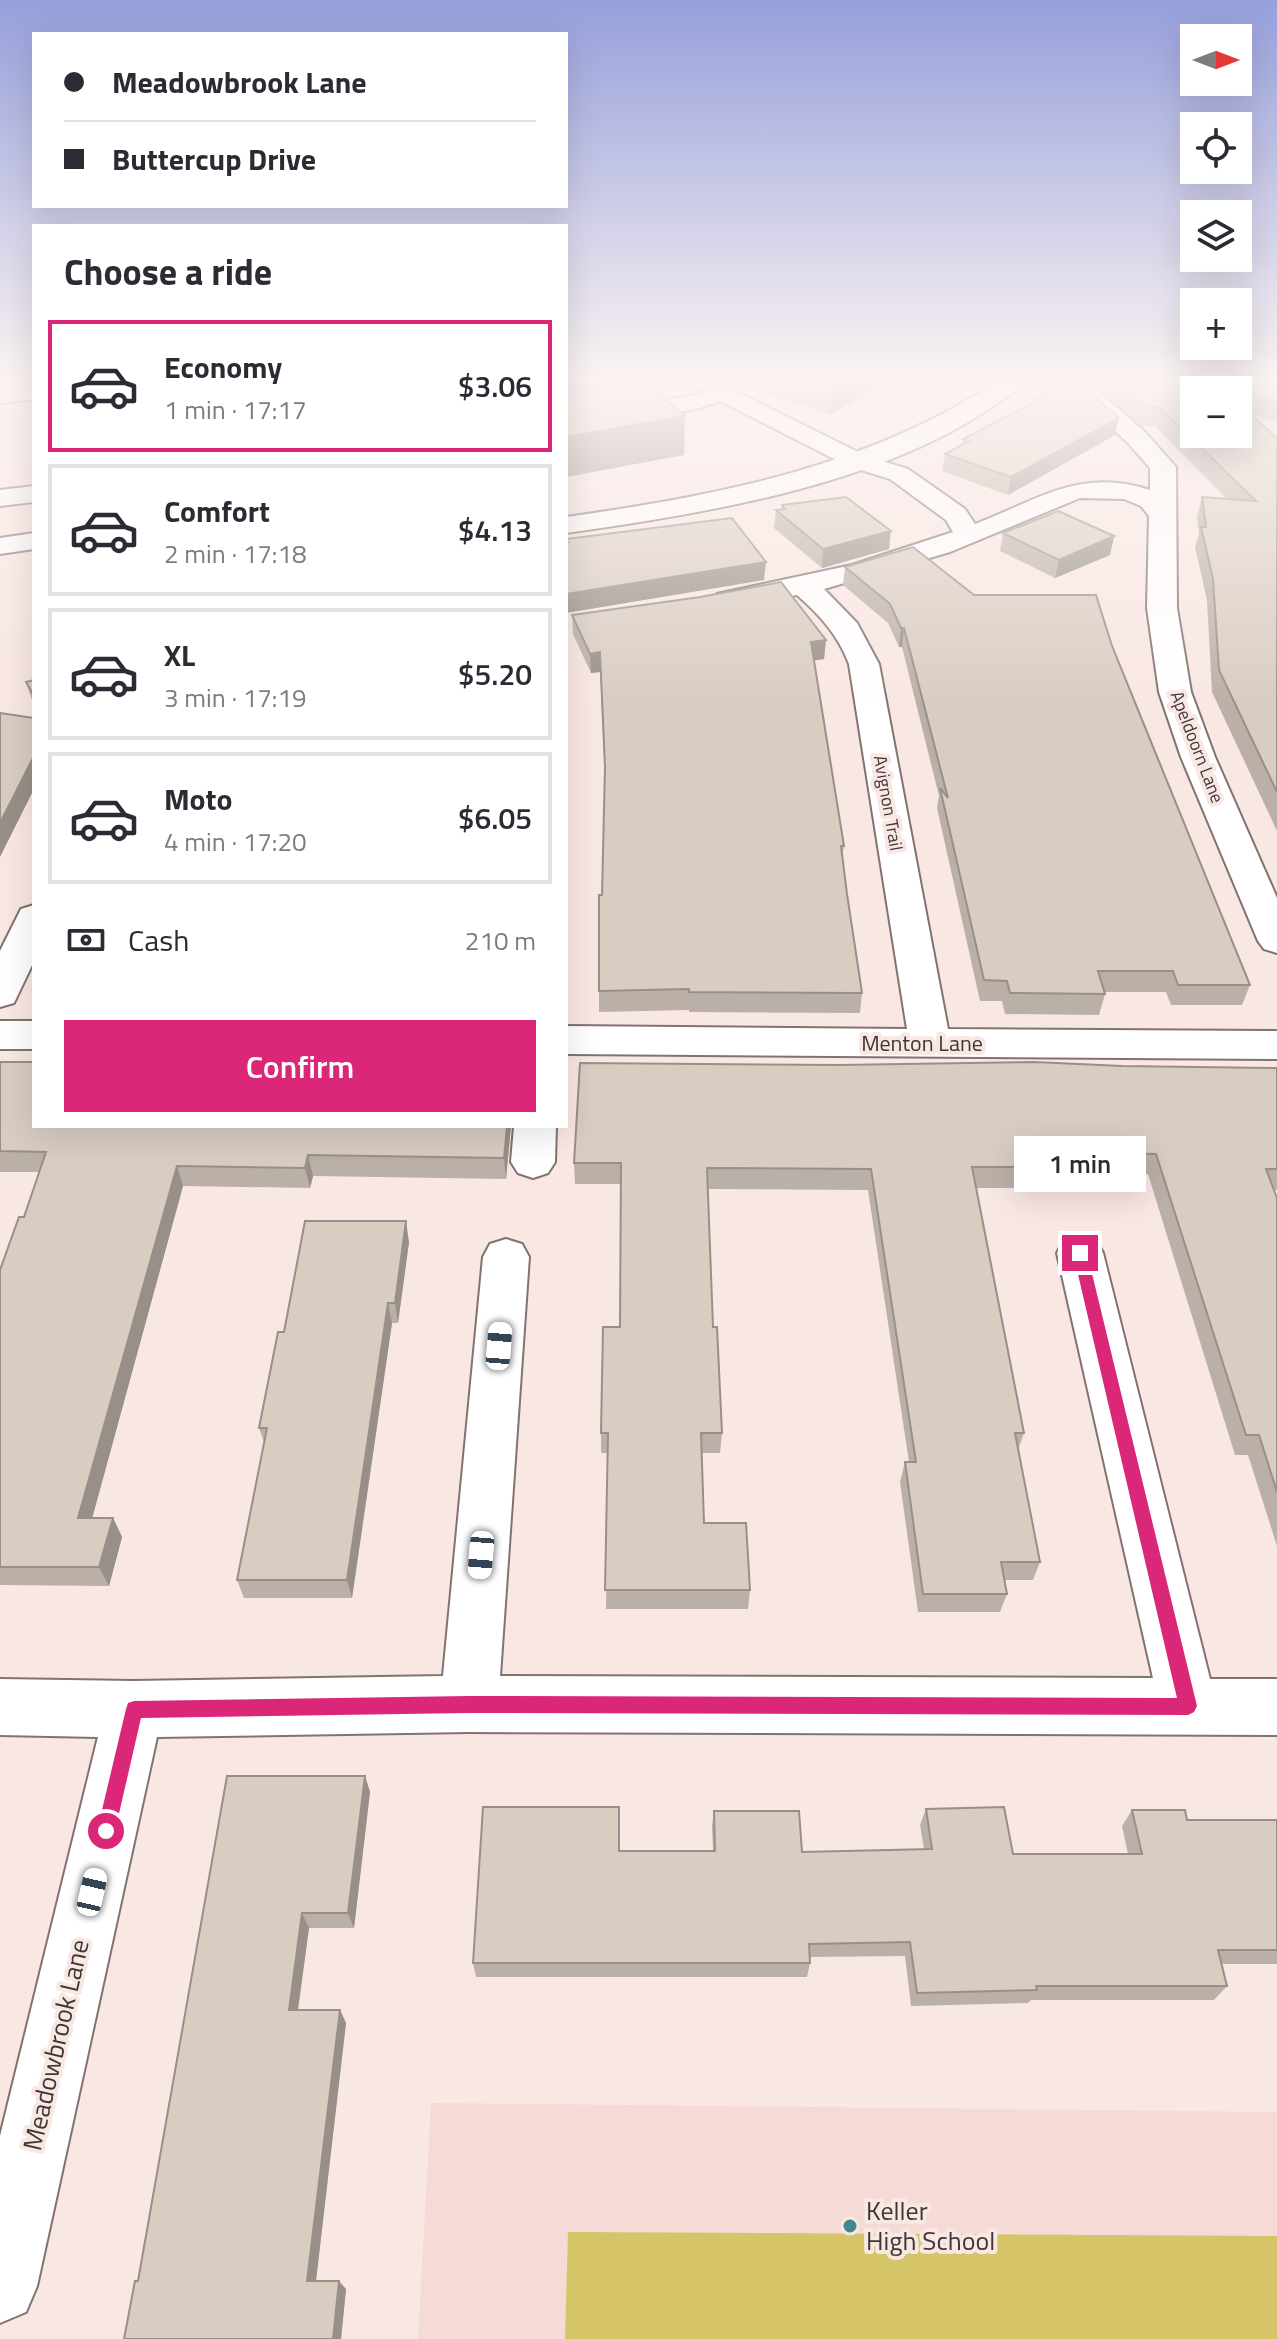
<!DOCTYPE html>
<meta charset="utf-8">
<style>
:root{--surface:#fff;--page:#f7f7f7;--text:#2b2b33;--muted:#7c7c81;--line:#e1e1e2;--accent:#db2777}
body{margin:0;font-family:"Titillium Web",sans-serif;background:var(--page);color:var(--text);height:100vh;display:flex;flex-direction:column;font-size:30px;white-space:nowrap}
*{box-sizing:border-box;margin:0}
p{font-size:26px;color:var(--muted)}
.icon{flex:none;width:44px;height:44px;fill:none;stroke:currentColor;stroke-width:2;stroke-linecap:round;stroke-linejoin:round}
.map{position:relative;flex:1;overflow:hidden}
.panel{position:absolute;left:32px;top:224px;width:536px;height:904px;display:flex;flex-direction:column;background:var(--surface);border-radius:0px;box-shadow:0 8px 32px #0002}
.panel>*{flex:none}
.hud{position:absolute;left:32px;top:32px;width:536px;height:176px;border-radius:0px;box-shadow:0 8px 32px #0002;display:grid;align-content:center;height:176px;padding:0 32px;background:var(--surface)}
.needle{width:52px;rotate:90deg}
.fabs{position:absolute;left:1180px;top:24px;display:grid;gap:16px}
.fabs a{display:grid;place-items:center;width:72px;height:72px;border-radius:0px;background:var(--surface);box-shadow:0 8px 32px #0002;font-size:40px}
.end{position:absolute;width:36px;height:36px;margin:-18px;border:10px solid #db2777;background:#fff;box-shadow:0 0 0 4px #fff}
.from{border-radius:50%}
.bubble{position:absolute;height:56px;border-radius:0px;background:var(--surface);box-shadow:0 8px 32px #0002;font-size:26px;font-weight:600;line-height:56px;text-align:center}
.car{position:absolute;width:24px;height:48px;margin:-24px -12px;border-radius:10px;box-shadow:0 0 6px 2px #0007;background:linear-gradient(#fff 24%,#345 0 40%,#fff 0 76%,#345 0 86%,#fff 0)}
.hud b{display:flex;align-items:center;gap:28px;height:76px;font-size:30px}
.hud b+b{border-top:2px solid var(--line)}
.hud i{width:20px;height:20px;background:var(--text)}
ul{padding:0;list-style:none}
li{display:flex;align-items:center;gap:24px;height:132px;margin:0 16px 12px;padding:0 16px;border:4px solid var(--line);border-radius:0px}
li div{flex:1}
li b{display:block;font-size:30px}
li em{font-style:normal;font-weight:600}
li.active{border-color:var(--accent)}
li>.icon{width:72px;height:72px;stroke-width:1.5}
h2{padding:0 32px;font-size:36px;line-height:96px}
.pay{display:flex;align-items:center;gap:20px;height:88px;padding:0 32px;font-size:30px}
.pay p{margin-inline-start:auto}
.cta{display:flex;gap:16px;margin-top:auto;padding:16px 32px}
.cta a{flex:1;height:92px;border-radius:0px;background:var(--accent);color:#fff;font-size:32px;font-weight:600;line-height:92px;text-align:center}
.map>svg:first-child{display:block}
.built{fill:#f5dad5}
.green{fill:#d6c468}
.lines{fill:none;stroke-linecap:round;stroke-linejoin:round}
.minor-casing{stroke:#827270;stroke-width:4}
.major-casing{stroke:#827270;stroke-width:4}
.minor{fill:#fff;fill-rule:evenodd}
.major{fill:#fff;fill-rule:evenodd}
.wall{fill:#bbb0a7;fill-rule:evenodd}
.shaded-wall{fill:#989088}
.building{fill:#d9cdc2;stroke:#989088;stroke-width:2}
.route{fill:#db2777}
.poi-dot{fill:#40888c;stroke:#f9e7e3;stroke-width:3}
.labels{text-anchor:middle;stroke-width:8;stroke-linejoin:round;paint-order:stroke}
.far-street-label{font-size:18px;fill:#3f3736;stroke:#f9e7e3}
.street-label{font-size:22px;fill:#3f3736;stroke:#f9e7e3}
.near-street-label{font-size:26px;fill:#3f3736;stroke:#f9e7e3}
.near-poi-label{font-size:26px;fill:#3f3736;stroke:#f9e7e3;text-anchor:start}
</style>
<div class="map">
<svg width="1277" height="2339" viewBox="0 0 1277 2339">
<rect width="100%" height="100%" fill="#f9e7e3"/>
<path class="built" d="M431,2103L1277,2112V2339H418Z"/>
<path class="green" d="M568,2232L1277,2236V2339H565Z"/>
<g class="lines">
<g class="minor-casing">
<path id="minor" d="M1078,379L1086,381L1145,432L1176,467L1177,608L1191,692L1215,757L1277,898V953L1264,949L1258,941L1181,757L1159,692L1147,608L1149,516L1141,506L1124,499L1080,498L950,552L824,589L857,623L879,664L948,1029L1277,1031V1059L566,1054V1026L907,1029L849,664C838,635 820,615 797,595L727,609L717,606L713,600L717,594L852,565L953,532L946,520L890,479L848,466L720,401L696,409L566,431V417L691,396L721,386L729,388L866,456L908,469L965,509L975,524C1038,500 1080,467 1150,490V468L1127,442L1066,386L1070,381Z
M34,385V399L0,403V389Z
M34,486V502L0,506V490Z
M34,905V961L14,1003L0,1007V951L21,909Z
M0,1021H34V1049H0Z
M514,1126H556L555,1162L548,1173L533,1178L518,1173L511,1162Z
M1080,1235L1096,1240L1103,1253L1210,1679H1277V1735L469,1732L157,1737L37,2286L26,2312L0,2323V2136L98,1737L0,1735V1679L134,1681L443,1676L483,1257L490,1244L506,1239L522,1244L529,1257L500,1676L1153,1678L1057,1253L1064,1240Z"/>
</g>
<g class="major-casing">
<path id="major" d="M1004,377H1030C1022,389 1004,398 992,407C876,486 702,514 566,533V517C720,495 874,466 1004,377Z
M34,533V549L0,554V538Z"/>
</g>
<use href="#minor" class="minor"/>
<use href="#major" class="major"/>
</g>
<path class="wall" d="M713,377H739L723,382L713,379Z
M757,377H899L830,414L757,392Z
M1086,377H1277V422L1252,415L1277,438V831L1212,692L1207,600L1195,547L1199,534L1197,517L1202,497L1227,499L1155,426H1142L1085,378ZM1194,390H1238V434Z
M1115,435L1008,495L942,471L945,454L962,445L963,439Z
M782,505L889,549L822,568L774,528L776,510H782Z
M1003,533L1114,536L1110,555L1055,578L1000,551Z
M845,567L974,595L1112,646L1250,985L1242,1005H1171L1166,992H1104L1105,994L1099,1015L1005,1014L1002,1001H980L937,808L939,796L902,647H899L888,623L843,585Z
M572,615L826,640L824,659L814,660L844,846L842,857L847,894L862,993L860,1013L689,1012V1010L599,1012V991L605,774L600,672L591,673L573,634Z
M34,680V706L26,682Z
M0,1062L511,1126L506,1179L313,1176L310,1188L183,1186L92,1518H113L122,1537L109,1586L0,1585V1270L24,1217L39,1172H0Z
M839,1065L1277,1068V1190H1274L1277,1198V1546L1248,1455H1235L1148,1174L1060,1173L1056,1188H976L1024,1433L1018,1450L1040,1562L1033,1580H1004L1007,1594L1000,1612H918L900,1482L905,1462H909L868,1190L708,1189L713,1327L722,1433L720,1453H702L704,1523L750,1590L748,1609H606L608,1453H601V1433L620,1327L621,1184H575L574,1163Z
M409,1242L398,1323H392L352,1598H244L237,1580L264,1442L259,1428L284,1332Z
M365,1776L370,1792L354,1928H309L298,2010H340L346,2023L316,2281L346,2289L341,2339H124L138,2281Z
M926,1809L1013,1854H1128L1122,1826L1132,1810L1187,1820H1277V1964H1221L1227,1986L1214,2000H1031L1028,2003L911,2006L905,1956L810,1957V1963L807,1977H476L473,1963L620,1851H713L712,1826L714,1811L802,1852L924,1849L920,1825Z"/>
<path class="shaded-wall" d="M566,377H702L627,399L566,414Z
M724,377H739L723,382Z
M838,377H899L830,414L833,379Z
M685,416L684,455L566,477V437Z
M1119,418L1115,435L1008,495L1011,477Z
M891,531L889,549L822,568L823,549Z
M1114,536L1110,555L1055,578L1059,560Z
M766,562L764,580L566,613V594Z
M901,628H904L902,647H899Z
M826,640L824,659L810,661L811,642Z
M600,652V672L591,673L590,654Z
M34,756V789L0,857V823Z
M507,1126H511L506,1179L504,1158Z
M308,1155L313,1176L310,1188L305,1168Z
M177,1166L183,1186L87,1537L78,1518Z
M406,1221L409,1242L398,1323L395,1303Z
M388,1303L392,1323L352,1598L347,1580Z
M113,1518L122,1537L109,1586L99,1567Z
M365,1776L370,1792L354,1928L348,1913Z
M302,1913L309,1928L296,2023L289,2010Z
M340,2010L346,2023L315,2289L307,2281Z
M339,2281L346,2289L341,2339H333Z"/>
<path class="building" d="M1068,377H1072L1119,418L1011,477L945,454L969,441L963,439L1034,402Z
M1110,377H1277V401L1220,386L1224,390H1194V434H1238V403L1277,438V792L1219,670L1213,579L1201,527H1206L1202,497L1256,501L1159,407H1147Z
M646,382L685,416L566,437V395Z
M846,497L891,531L823,549L776,510L785,509L782,505Z
M1058,511L1114,536L1059,560L1003,533Z
M732,518L766,562L566,594V542H568L566,539Z
M913,547L974,595H1096L1112,646L1250,985H1178L1173,971H1098L1105,994L1010,993L1007,981L984,980L940,788L948,798L904,628H901L890,604L845,567Z
M781,582L826,640L811,642L844,846H841L847,894L862,993L689,992V989L599,991V895H602L605,767L600,652L590,654L572,615L700,597Z
M34,680V696L26,682Z
M0,713L34,718V756L0,823Z
M0,1062H34V1126H507L504,1158L308,1155L305,1168L177,1166L78,1518H113L99,1567H0V1270L19,1217H24L46,1152L0,1151Z
M1034,1062L1122,1066L1277,1068V1169H1266L1277,1198V1492L1259,1435H1246L1156,1154L1058,1152L1062,1167H972L1024,1433H1015L1040,1562H1001L1007,1594H923L905,1462H916L871,1169L707,1168L713,1327H717L722,1433H701L704,1523H746L750,1590H605L608,1433H601L603,1327H620L621,1163H574L580,1063L839,1065Z
M305,1221H406L395,1303H388L347,1580H237L267,1428H259L278,1332H284Z
M227,1776H365L348,1913H302L289,2010H340L307,2281H339L333,2339H124L135,2281H138Z
M483,1807H619V1851H715L714,1811H799L802,1852L932,1849L926,1809L1004,1807L1013,1854H1142L1132,1810H1185L1187,1820H1277V1950H1218L1227,1986H1036L1037,1990L917,1993L910,1942L809,1944L810,1963H473Z"/>
<linearGradient id="sky" x2="0" y2="1"><stop stop-color="#969fdb"/><stop offset="0.54" stop-color="#fcf4f2"/><stop offset="1" stop-color="#fcf4f2" stop-opacity="0"/></linearGradient>
<rect width="1277" height="704" fill="url(#sky)"/>
<path class="route" d="M1080,1248L1087,1253L1197,1706L1194,1712L1188,1715L469,1713L141,1718L115,1831L112,1837L106,1840L100,1837L97,1831L126,1709L128,1703L134,1701L469,1696L1177,1698L1073,1253Z"/>
<circle class="poi-dot" cx="850" cy="2226" r="8"/>
<g class="labels">
<g class="far-street-label">
<text transform="translate(1197 747) rotate(69)" y="6">Apeldoorn Lane</text>
<text transform="translate(888 803) rotate(80)" y="6">Avignon Trail</text>
</g>
<g class="street-label">
<text x="922" y="1051">Menton Lane</text>
</g>
<g class="near-street-label">
<text transform="translate(56 2045) rotate(-77)" y="9">Meadowbrook Lane</text>
</g>
<g class="near-poi-label">
<text x="866" y="2220">Keller<tspan x="866" dy="30">High School</tspan></text>
</g>
</g>
</svg>
<div class="fabs">
<a><svg class="needle" viewBox="-14 -14 28 28"><path d="M0-13l5 13h-10z" fill="#e53935"/><path d="M0 13l5-13h-10z" fill="#7c7c81"/></svg></a>
<a><svg class="icon" aria-label="locate" viewBox="0 0 24 24"><circle cx="12" cy="12" r="6"/><path d="M12 2v4M12 18v4M2 12h4M18 12h4"/></svg></a>
<a><svg class="icon" aria-label="layers" viewBox="0 0 24 24"><path d="M12 4l9 5-9 5-9-5zM3 14l9 5 9-5"/></svg></a>
<a>+</a>
<a>−</a>
</div>
<i class="end from" style="left:106px;top:1831px"></i>
<i class="end" style="left:1080px;top:1253px"></i>
<div class="bubble" style="left:1014px;top:1136px;width:132px">1 min</div>
<i class="car" style="left:499px;top:1346px;rotate:5deg"></i>
<i class="car" style="left:481px;top:1555px;rotate:185deg"></i>
<i class="car" style="left:92px;top:1892px;rotate:13deg"></i>
<div class="hud">
<b><i class="from"></i>Meadowbrook Lane</b>
<b><i></i>Buttercup Drive</b>
</div>
<section class="panel">
<h2>Choose a ride</h2>
<ul>
<li class="active"><svg class="icon" aria-label="car" viewBox="0 0 24 24"><path d="M5 17H2v-5l4-1 3-4h7l3 4 3 1v5h-3M9 17h6M6 11h13"/><circle cx="7" cy="17" r="2"/><circle cx="17" cy="17" r="2"/></svg><div><b>Economy</b><p>1 min · 17:17</p></div><em>$3.06</em></li>
<li><svg class="icon" aria-label="car" viewBox="0 0 24 24"><path d="M5 17H2v-5l4-1 3-4h7l3 4 3 1v5h-3M9 17h6M6 11h13"/><circle cx="7" cy="17" r="2"/><circle cx="17" cy="17" r="2"/></svg><div><b>Comfort</b><p>2 min · 17:18</p></div><em>$4.13</em></li>
<li><svg class="icon" aria-label="car" viewBox="0 0 24 24"><path d="M5 17H2v-5l4-1 3-4h7l3 4 3 1v5h-3M9 17h6M6 11h13"/><circle cx="7" cy="17" r="2"/><circle cx="17" cy="17" r="2"/></svg><div><b>XL</b><p>3 min · 17:19</p></div><em>$5.20</em></li>
<li><svg class="icon" aria-label="car" viewBox="0 0 24 24"><path d="M5 17H2v-5l4-1 3-4h7l3 4 3 1v5h-3M9 17h6M6 11h13"/><circle cx="7" cy="17" r="2"/><circle cx="17" cy="17" r="2"/></svg><div><b>Moto</b><p>4 min · 17:20</p></div><em>$6.05</em></li>
</ul>
<div class="pay"><svg class="icon" aria-label="cash" viewBox="0 0 24 24"><path d="M3 7h18v10H3z"/><circle cx="12" cy="12" r="2"/></svg>Cash<p>210 m</p></div>
<div class="cta"><a>Confirm</a></div>
</section>
</div>
